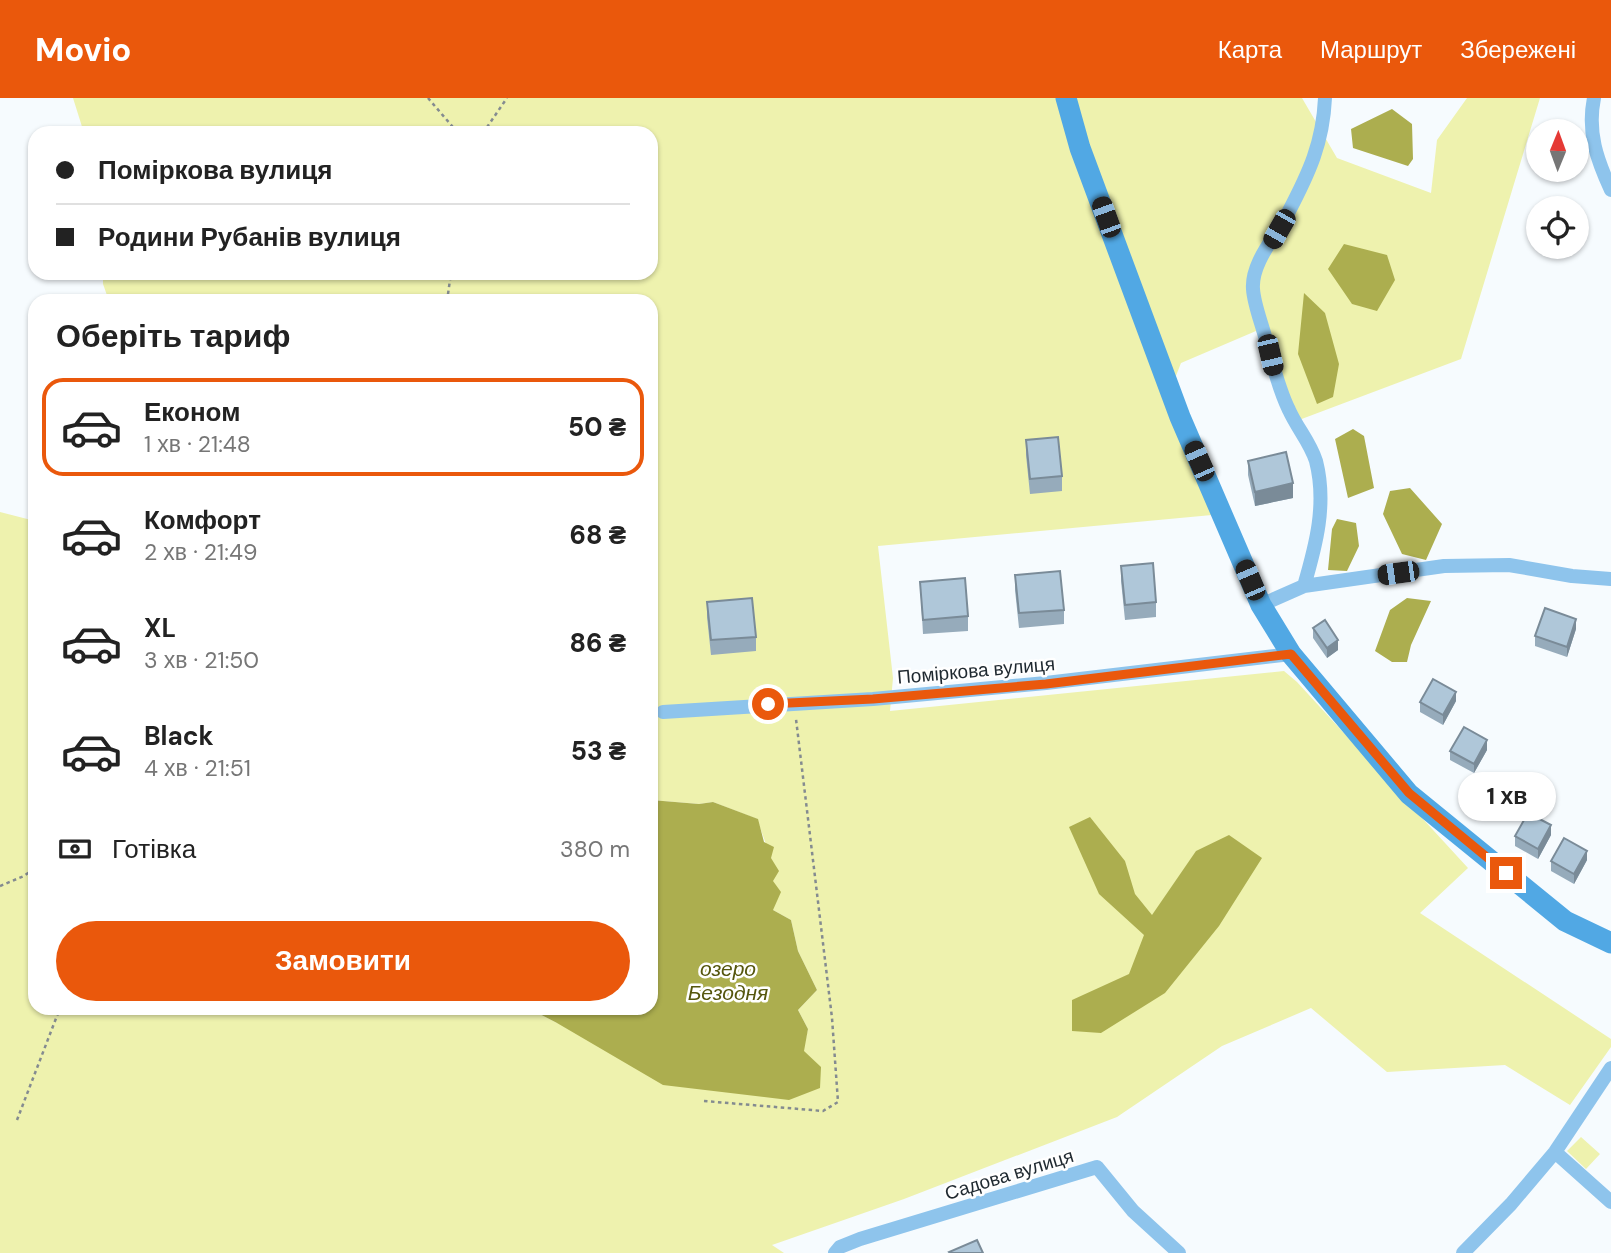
<!DOCTYPE html>
<html lang="uk">
<meta charset="utf-8">
<style>
:root{--surface:#fff;--page:#f2f2f2;--text:#222;--muted:#767676;--line:#e0e0e0;--accent:#ea580c}
body{margin:0;font-family:"DM Sans",sans-serif;background:var(--page);color:var(--text);height:100vh;display:flex;flex-direction:column;font-size:26px;white-space:nowrap}
*{box-sizing:border-box;margin:0}
p{font-size:23px;color:var(--muted)}
.icon{flex:none;width:38px;height:38px;fill:none;stroke:currentColor;stroke-width:2;stroke-linecap:round;stroke-linejoin:round}
.map{position:relative;flex:1;overflow:hidden}
.drawer{position:absolute;left:28px;top:196px;width:630px;height:721px;display:flex;flex-direction:column;background:var(--surface);border-radius:21px;box-shadow:0 2px 5px #0004}
.drawer>*{flex:none}
.guide{position:absolute;left:28px;top:28px;width:630px;height:154px;border-radius:21px;box-shadow:0 2px 5px #0004;display:grid;align-content:center;height:154px;padding:0 28px;background:var(--surface)}
.needle{width:46px;rotate:1deg}
.fabs{position:absolute;left:1526px;top:21px;display:grid;gap:14px}
.fabs a{display:grid;place-items:center;width:63px;height:63px;border-radius:50%;background:var(--surface);box-shadow:0 2px 5px #0004;font-size:35px}
.end{position:absolute;width:32px;height:32px;margin:-16px;border:9px solid #ea580c;background:#fff;box-shadow:0 0 0 4px #fff}
.from{border-radius:50%}
.bubble{position:absolute;height:49px;border-radius:24px;background:var(--surface);box-shadow:0 2px 5px #0004;font-size:23px;font-weight:800;line-height:49px;text-align:center}
.car{position:absolute;width:21px;height:42px;margin:-21px -10px;border-radius:9px;box-shadow:0 0 5px 2px #0007;background:linear-gradient(#222 24%,#8ab4d8 0 40%,#222 0 76%,#8ab4d8 0 86%,#222 0)}
.guide b{display:flex;align-items:center;gap:24px;height:66px;font-size:26px}
.guide b+b{border-top:2px solid var(--line)}
.guide i{width:18px;height:18px;background:var(--text)}
ul{padding:0;list-style:none}
li{display:flex;align-items:center;gap:21px;height:98px;margin:0 14px 10px;padding:0 14px;border:4px solid transparent;border-radius:21px}
li div{flex:1}
li b{display:block;font-size:26px}
li em{font-style:normal;font-weight:800}
li.current{border-color:var(--accent)}
li>.icon{width:63px;height:63px;stroke-width:1.5}
h2{padding:0 28px;font-size:32px;line-height:84px}
.pay{display:flex;align-items:center;gap:18px;height:77px;padding:0 28px;font-size:26px}
.pay p{margin-inline-start:auto}
.button{display:flex;gap:14px;margin-top:auto;padding:14px 28px}
.button a{flex:1;height:80px;border-radius:42px;background:var(--accent);color:#fff;font-size:28px;font-weight:800;line-height:80px;text-align:center}
header{display:flex;align-items:center;gap:42px;box-sizing:border-box;height:98px;padding:0 35px;background:var(--accent);color:#fff}
header strong{font-size:33px}
nav{display:flex;gap:38px;margin-inline-start:auto;font-size:24px}
.map>svg:first-child{display:block}
.green{fill:#eef2ae}
.water{fill:#acae4f}
.lines{fill:none;stroke-linecap:round;stroke-linejoin:round}
.path{stroke:#848b90;stroke-width:2.5;stroke-dasharray:3.5 3.5;stroke-linecap:butt}
.street{stroke:#8ec4ec;stroke-width:14}
.secondary{stroke:#51a8e4;stroke-width:21}
.wall{fill:#96abbb}
.shaded-wall{fill:#7a8b98}
.building{fill:#afc7d9;stroke:#7a8b98;stroke-width:2}
.route{stroke:#ea580c;stroke-width:9}
.labels{text-anchor:middle;stroke-width:5;stroke-linejoin:round;paint-order:stroke}
.street-label{font-size:19px;fill:#1f2930;stroke:#fff}
.water-label{font-size:21px;font-style:italic;fill:#55560d;stroke:#fff}
</style>
<header>
<strong>Movio</strong>
<nav><a>Карта</a><a>Маршрут</a><a>Збережені</a></nav>
</header>
<div class="map">
<svg width="1611" height="1155" viewBox="0 0 1611 1155">
<rect width="100%" height="100%" fill="#f6fbfe"/>
<path class="green" d="M73,0H1302L1337,60L1431,95L1437,42L1467,0H1540L1461,261L1299,322L1256,233L1181,265L1170,293L1212,417L878,448L893,580L890,613L1284,573L1297,584L1468,770L1420,815L1611,941V949L1570,1007L1505,967L1387,974L1311,910L1222,948L1117,1019L904,1101L772,1147L784,1155H0V414L35,423V910H528L557,925L803,953L808,931L798,912L817,892L798,853L791,822L773,812L771,760L757,721L713,704L699,706L651,702V203H109L103,186V175H651V35H84Z
M1581,1039L1600,1056L1586,1071L1567,1053Z"/>
<path class="water" d="M1392,11L1412,26L1413,61L1408,68L1353,50L1351,31Z
M1344,146L1387,157L1395,182L1377,213L1352,206L1328,171Z
M1304,195L1325,215L1339,266L1333,299L1317,306L1298,256Z
M1353,331L1364,338L1374,390L1348,400L1335,341Z
M1410,390L1442,426L1426,462L1402,456L1383,416L1390,393Z
M1337,421L1356,425L1359,448L1347,473L1328,472L1332,431Z
M1407,500L1431,503L1411,547L1407,564H1392L1375,553L1390,512Z
M651,702L699,706L713,704L758,721L764,744L774,749L771,760L779,773L773,783L781,794L773,812L791,822L798,853L817,892L798,912L808,931L804,953L821,969L820,990L789,1002L663,987L557,925L528,910H651Z
M1090,719L1125,763L1135,796L1152,817L1196,753L1229,737L1262,760L1219,828L1165,895L1101,935L1072,933V902L1129,876L1144,837L1099,796L1069,729Z"/>
<g class="lines">
<path class="path" d="M428,0L458,35
M483,35L507,0
M447,203L451,175
M0,788L24,778L35,770
M704,1003L823,1013L838,1004L832,920L796,621
M17,1022L60,910"/>
<path class="street" d="M1594,0C1587,34 1597,62 1611,92
M1304,488C1316,447 1327,406 1316,363C1310,344 1297,330 1289,312C1278,290 1273,266 1266,242C1262,226 1254,207 1253,191C1251,164 1277,137 1288,115C1309,75 1323,45 1325,0
M1261,507L1304,488L1444,468L1509,467L1572,478L1611,481
M663,614L873,601L1046,585L1291,556
M1555,1054L1611,1104
M835,1155L840,1149L860,1141L1097,1069L1133,1113L1179,1155
M1463,1155L1511,1106L1555,1054L1611,970"/>
<path class="secondary" d="M1066,0L1080,50L1180,319L1261,507L1291,556L1409,696L1565,823L1611,845"/>
</g>
<path class="wall" d="M1026,342L1062,378V393L1030,396L1026,357Z
M1248,363L1293,400L1255,408L1248,377Z
M1121,468L1156,504V519L1125,522L1121,483Z
M1015,477L1064,512V526L1019,530L1015,492Z
M920,484L968,518V533L923,536Z
M707,504L756,539V553L711,557L707,519Z
M1313,530L1338,552L1327,560L1313,540Z
M1576,531L1567,559L1535,548V538Z
M1456,603L1443,627L1420,614V604Z
M1487,652L1474,675L1450,662V653Z
M1551,737L1538,761L1515,748V738Z
M1587,762L1574,786L1551,773V763Z"/>
<path class="shaded-wall" d="M1293,385V400L1255,408V394Z
M1576,521V531L1567,559V549Z
M1338,542V552L1327,560V550Z
M1456,594V603L1443,627V617Z
M1487,642V652L1474,675V666Z
M1551,727V737L1538,761V751Z
M1587,753V762L1574,786V776Z"/>
<path class="building" d="M1058,339L1062,378L1030,381L1026,342Z
M1286,354L1293,385L1255,394L1248,363Z
M1153,465L1156,504L1125,507L1121,468Z
M1060,473L1064,512L1019,515L1015,477Z
M965,480L968,518L923,522L920,484Z
M752,500L756,539L711,542L707,504Z
M1545,510L1576,521L1567,549L1535,538Z
M1325,522L1338,542L1327,550L1313,530Z
M1433,581L1456,594L1443,617L1420,604Z
M1464,629L1487,642L1474,666L1450,653Z
M1528,715L1551,727L1538,751L1515,738Z
M1564,740L1587,753L1574,776L1551,763Z
M977,1142L983,1155H950L949,1154Z"/>
<g class="lines">
<path class="route" d="M768,606L873,601L1046,586L1291,556L1409,695L1506,775"/>
</g>
<g class="labels">
<g class="street-label">
<text transform="translate(976 572) rotate(-5)" y="7">Поміркова вулиця</text>
<text transform="translate(1009 1076) rotate(-17)" y="7">Садова вулиця</text>
</g>
<g class="water-label">
<text x="728" y="878">озеро<tspan x="728" dy="24">Безодня</tspan></text>
</g>
</g>
</svg>
<div class="fabs">
<a><svg class="needle" viewBox="-14 -14 28 28"><path d="M0-13l5 13h-10z" fill="#e53935"/><path d="M0 13l5-13h-10z" fill="#767676"/></svg></a>
<a><svg class="icon" aria-label="locate" viewBox="0 0 24 24"><circle cx="12" cy="12" r="6"/><path d="M12 2v4M12 18v4M2 12h4M18 12h4"/></svg></a>
</div>
<i class="end from" style="left:768px;top:606px"></i>
<i class="end" style="left:1506px;top:775px"></i>
<div class="bubble" style="left:1458px;top:674px;width:98px">1 хв</div>
<i class="car" style="left:1106px;top:119px;rotate:340deg"></i>
<i class="car" style="left:1279px;top:131px;rotate:210deg"></i>
<i class="car" style="left:1270px;top:257px;rotate:167deg"></i>
<i class="car" style="left:1199px;top:363px;rotate:336deg"></i>
<i class="car" style="left:1398px;top:475px;rotate:262deg"></i>
<i class="car" style="left:1250px;top:482px;rotate:337deg"></i>
<div class="guide">
<b><i class="from"></i>Поміркова вулиця</b>
<b><i></i>Родини Рубанів вулиця</b>
</div>
<section class="drawer">
<h2>Оберіть тариф</h2>
<ul>
<li class="current"><svg class="icon" aria-label="car" viewBox="0 0 24 24"><path d="M5 17H2v-5l4-1 3-4h7l3 4 3 1v5h-3M9 17h6M6 11h13"/><circle cx="7" cy="17" r="2"/><circle cx="17" cy="17" r="2"/></svg><div><b>Економ</b><p>1 хв · 21:48</p></div><em>50 ₴</em></li>
<li><svg class="icon" aria-label="car" viewBox="0 0 24 24"><path d="M5 17H2v-5l4-1 3-4h7l3 4 3 1v5h-3M9 17h6M6 11h13"/><circle cx="7" cy="17" r="2"/><circle cx="17" cy="17" r="2"/></svg><div><b>Комфорт</b><p>2 хв · 21:49</p></div><em>68 ₴</em></li>
<li><svg class="icon" aria-label="car" viewBox="0 0 24 24"><path d="M5 17H2v-5l4-1 3-4h7l3 4 3 1v5h-3M9 17h6M6 11h13"/><circle cx="7" cy="17" r="2"/><circle cx="17" cy="17" r="2"/></svg><div><b>XL</b><p>3 хв · 21:50</p></div><em>86 ₴</em></li>
<li><svg class="icon" aria-label="car" viewBox="0 0 24 24"><path d="M5 17H2v-5l4-1 3-4h7l3 4 3 1v5h-3M9 17h6M6 11h13"/><circle cx="7" cy="17" r="2"/><circle cx="17" cy="17" r="2"/></svg><div><b>Black</b><p>4 хв · 21:51</p></div><em>53 ₴</em></li>
</ul>
<div class="pay"><svg class="icon" aria-label="cash" viewBox="0 0 24 24"><path d="M3 7h18v10H3z"/><circle cx="12" cy="12" r="2"/></svg>Готівка<p>380 m</p></div>
<div class="button"><a>Замовити</a></div>
</section>
</div>
